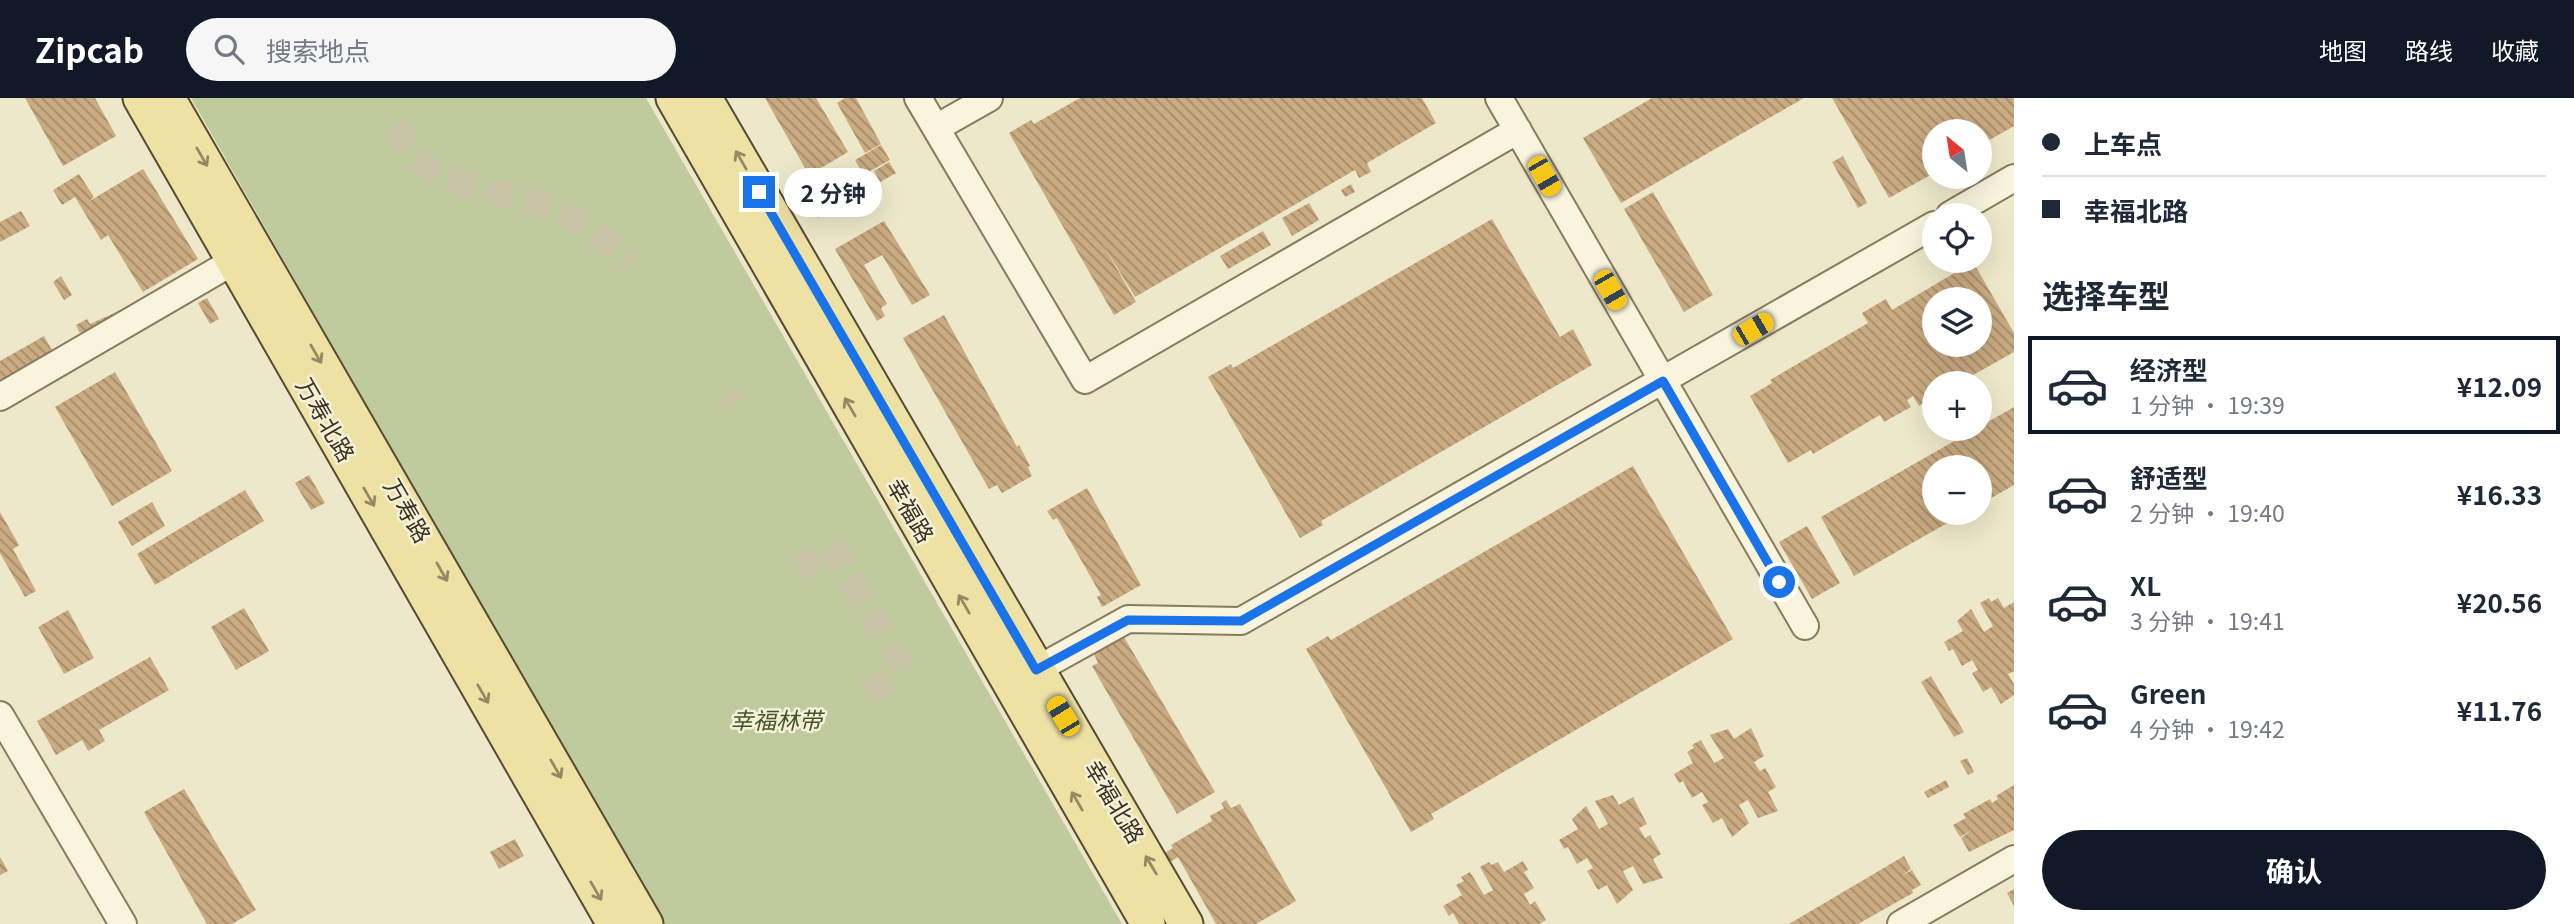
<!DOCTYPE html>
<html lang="zh">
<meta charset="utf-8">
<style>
:root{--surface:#fff;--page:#f6f6f7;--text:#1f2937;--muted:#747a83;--line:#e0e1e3;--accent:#111827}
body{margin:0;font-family:Georgia,"Noto Sans SC",serif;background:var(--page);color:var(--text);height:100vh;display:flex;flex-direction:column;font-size:26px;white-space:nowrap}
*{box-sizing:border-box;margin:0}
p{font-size:23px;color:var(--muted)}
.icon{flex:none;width:38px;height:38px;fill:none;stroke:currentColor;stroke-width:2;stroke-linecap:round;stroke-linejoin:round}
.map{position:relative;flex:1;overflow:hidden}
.side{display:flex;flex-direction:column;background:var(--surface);width:560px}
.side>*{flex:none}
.guide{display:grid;align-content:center;height:154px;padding:0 28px;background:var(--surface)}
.needle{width:46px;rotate:330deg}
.controls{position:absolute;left:1922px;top:21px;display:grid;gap:14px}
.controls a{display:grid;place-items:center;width:70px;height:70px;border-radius:50%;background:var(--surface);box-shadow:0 7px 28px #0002;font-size:35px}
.end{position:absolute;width:32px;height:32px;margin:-16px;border:9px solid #1a73e8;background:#fff;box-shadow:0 0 0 4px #fff}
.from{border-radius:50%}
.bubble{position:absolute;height:49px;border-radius:24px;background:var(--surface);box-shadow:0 7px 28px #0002;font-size:23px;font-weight:700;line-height:49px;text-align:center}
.car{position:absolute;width:21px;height:42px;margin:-21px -10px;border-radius:9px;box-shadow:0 0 5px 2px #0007;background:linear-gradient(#f5c518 24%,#345 0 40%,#f5c518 0 76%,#345 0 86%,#f5c518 0)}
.guide b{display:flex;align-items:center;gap:24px;height:66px;font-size:26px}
.guide b+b{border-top:2px solid var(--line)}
.guide i{width:18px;height:18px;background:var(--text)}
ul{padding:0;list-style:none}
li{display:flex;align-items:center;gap:21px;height:98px;margin:0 14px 10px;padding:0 14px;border:4px solid transparent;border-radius:0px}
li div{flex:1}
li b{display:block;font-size:26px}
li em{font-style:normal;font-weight:700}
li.selected{border-color:var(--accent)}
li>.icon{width:63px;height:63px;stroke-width:1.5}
h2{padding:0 28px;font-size:32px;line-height:84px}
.button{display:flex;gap:14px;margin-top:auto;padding:14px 28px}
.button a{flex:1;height:80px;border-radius:42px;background:var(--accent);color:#fff;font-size:28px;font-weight:700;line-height:80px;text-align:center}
header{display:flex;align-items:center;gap:42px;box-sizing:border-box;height:98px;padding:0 35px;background:var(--accent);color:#fff}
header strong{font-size:33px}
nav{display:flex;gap:38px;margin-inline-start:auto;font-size:24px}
.search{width:490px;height:63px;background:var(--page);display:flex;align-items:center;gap:18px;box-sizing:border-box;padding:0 24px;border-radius:38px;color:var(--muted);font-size:26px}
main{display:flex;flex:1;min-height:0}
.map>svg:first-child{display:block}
.green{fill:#bfcb9d}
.building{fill:url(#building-back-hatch);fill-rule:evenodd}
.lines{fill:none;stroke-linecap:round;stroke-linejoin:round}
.minor-tunnel{stroke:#c9c3a7;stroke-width:26;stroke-dasharray:26 13;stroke-linecap:butt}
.minor-casing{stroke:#897b5f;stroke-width:30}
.major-casing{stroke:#574932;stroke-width:37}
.minor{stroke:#f8f4dd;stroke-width:26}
.major{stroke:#ede1a4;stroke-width:33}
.oneway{stroke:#948962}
.route{stroke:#1a73e8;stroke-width:9}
.labels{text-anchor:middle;stroke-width:5;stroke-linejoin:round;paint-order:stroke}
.street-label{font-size:23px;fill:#3a3121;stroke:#f5f1d9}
.park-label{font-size:23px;font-style:italic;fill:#445529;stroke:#f5f1d9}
</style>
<header>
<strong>Zipcab</strong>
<div class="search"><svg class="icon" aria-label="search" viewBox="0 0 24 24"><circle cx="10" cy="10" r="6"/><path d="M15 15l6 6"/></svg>搜索地点</div>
<nav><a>地图</a><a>路线</a><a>收藏</a></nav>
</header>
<main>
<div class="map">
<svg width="2014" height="826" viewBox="0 0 2014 826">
<defs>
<pattern id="building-back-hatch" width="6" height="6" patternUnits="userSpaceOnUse" patternTransform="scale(1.75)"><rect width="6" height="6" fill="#c9aa81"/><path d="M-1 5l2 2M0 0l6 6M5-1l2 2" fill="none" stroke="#a48b69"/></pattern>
</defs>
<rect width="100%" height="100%" fill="#ede8c9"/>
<path class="green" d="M191,0H646L1122,826H663Z"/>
<path class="building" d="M25,0H95L116,38L63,68Z
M765,0H816L848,54L809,77Z
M845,0H856L881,46L865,55L837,5Z
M1080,0H1422L1436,25L1367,65L1371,74L1359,80L1355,72L1135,199L1101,143L1136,204L1114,217L1009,35L1031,22L1034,26Z
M1652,0H1804L1621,105L1583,40Z
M1832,0H2014V28L1979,48V33H1934V75L1889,100Z
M881,47L890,62L863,77L855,62Z
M1843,58L1867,105L1858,110L1832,64Z
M889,64L896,75L880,84L874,73Z
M143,71L198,161L143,194L108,137L101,142L75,99L62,107L53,92L79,76L94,99L88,104Z
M868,77L875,87L858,97L852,86Z
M821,84L824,88L830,84L835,92L840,89L847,103L818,120L810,106L822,100L815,87Z
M1351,86L1355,94L1345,99L1341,92Z
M1653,94L1713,197L1684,214L1624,111Z
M1309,105L1319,122L1292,138L1282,120Z
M21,113L30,128L0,144V124Z
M1492,121L1560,239L1573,231L1592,267L1321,423L1323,427L1300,440L1208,279L1231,266L1233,270Z
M884,123L930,197L912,207L882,157L864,167L887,206L881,210L885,218L877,223L835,151Z
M1263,133L1271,147L1228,171L1220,158Z
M1973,164L2014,235V254L1959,285H1934V300L1919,308L1913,298L1907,302L1911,309L1884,324L1880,317L1813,356L1811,352L1788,365L1750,298L1772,285L1770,282L1868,225L1862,215L1886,201L1892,212ZM1934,201H1979V247H1934Z
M61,178L72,197L64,202L53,184Z
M207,200L219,221L210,226L198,205Z
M123,211L127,217L96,238L79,234L76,227L87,221L90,226Z
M944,217L1017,349L1019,347L1030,368L1028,369L1032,378L1002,395L997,387L989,391L903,240Z
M44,238L57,261L0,293V263Z
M115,274L172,373L112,408L55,309Z
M2014,309V387L1979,407V369H1934V415H1965L1854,478L1821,419Z
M1633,368L1733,541L1431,716L1434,721L1411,734L1306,551L1328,538L1331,542Z
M309,377L325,405L311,412L295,385Z
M1087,390L1141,487L1102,509L1097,499L1101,497L1057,420L1053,422L1047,413Z
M245,392L264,423L155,487L137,456Z
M152,404L165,428L132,448L118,424Z
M0,414L19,447L13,451L36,493L25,499L0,455Z
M1807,428L1840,485L1812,501L1779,444Z
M1989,500L1991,504L1998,500L2004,510L2014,504V573L2008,576L2014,586V597L2001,606L1991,589L1983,594L1972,575L1978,572L1972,562L1962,568L1953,551L1949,553L1944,544L1963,533L1957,523L1971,511L1984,534L1993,528L1980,505Z
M244,510L269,553L236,572L211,529Z
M68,512L94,560L64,576L38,529Z
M1124,539L1215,694L1177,716L1092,568L1098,565L1094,556Z
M150,559L169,592L99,632L105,643L88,653L82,642L56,657L37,623Z
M1931,578L1964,634L1954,639L1921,584Z
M1751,630L1764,658L1754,664L1760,673L1765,670L1776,689L1768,694L1778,713L1758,720L1748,702L1739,707L1749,725L1732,739L1722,720L1713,725L1702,707L1708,704L1702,694L1692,700L1683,683L1679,685L1674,676L1693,665L1687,654L1694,650L1692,647L1701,642L1714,665L1724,660L1710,637L1728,631L1734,641Z
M1967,660L1974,674L1968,677L1960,663Z
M1946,682L1949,689L1928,700L1924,694Z
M2014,687V732L1969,754L1961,740L1972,732L1960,739L1953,727L1966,720L1963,716L1990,701L1992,705L1998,701L1996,698Z
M184,691L256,812L232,826H207L144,714Z
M1613,697L1619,707L1633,699L1647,726L1639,730L1645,740L1650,737L1661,756L1653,761L1663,780L1643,786L1633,768L1623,773L1633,792L1617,806L1607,787L1598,792L1587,773L1593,770L1587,760L1577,766L1568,749L1564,751L1559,742L1578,731L1572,721L1586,708L1599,731L1608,726L1595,703Z
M1226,702L1231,710L1240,706L1296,803L1256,826H1216L1178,759L1170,764L1165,755L1173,750L1171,747L1212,723L1210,718L1224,710L1221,705Z
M515,741L524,758L499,771L490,754Z
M1904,758L1911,771L1901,778L1912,772L1921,787L1912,792L1913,795L1858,826H1789Z
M0,759L8,773L0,777Z
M1523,763L1528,772L1524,774L1534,790L1524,796L1530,807L1535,803L1546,822L1539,826H1459L1453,815L1449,818L1443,808L1462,797L1456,787L1464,783L1461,779L1470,774L1484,797L1493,792L1480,769L1489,764L1491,767L1498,764L1504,774Z
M2014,791V808L2007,795Z"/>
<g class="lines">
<path class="minor-tunnel" d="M394,29C402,41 408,54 420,64C449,88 519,97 557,113C585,125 609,146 633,164
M727,297L733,305
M831,446L910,582
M802,454L819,484
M871,578L889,605"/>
<g class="minor-casing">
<path id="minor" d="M918,0L1085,282L1518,32
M1499,0L1805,528
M936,30L989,0
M1950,117L2014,80
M0,299L234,163
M1036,572L1128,521L1241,523L1934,127
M0,617L123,826
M1901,826L2014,761"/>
</g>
<g class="major-casing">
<path id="major" d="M140,0L614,826
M168,0L646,826
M673,0L1148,826
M705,0L1186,826"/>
</g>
<use href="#minor" class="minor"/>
<use href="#major" class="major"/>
</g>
<defs><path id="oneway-shaft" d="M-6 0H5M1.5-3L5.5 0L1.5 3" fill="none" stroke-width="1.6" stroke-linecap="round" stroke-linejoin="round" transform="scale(1.75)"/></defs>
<g class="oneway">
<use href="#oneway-shaft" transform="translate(202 59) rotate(60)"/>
<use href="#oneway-shaft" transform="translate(741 62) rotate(-120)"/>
<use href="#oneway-shaft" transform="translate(316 256) rotate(60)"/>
<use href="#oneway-shaft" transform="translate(850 309) rotate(-120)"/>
<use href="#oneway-shaft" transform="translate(369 399) rotate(60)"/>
<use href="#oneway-shaft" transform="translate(442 474) rotate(60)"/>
<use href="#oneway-shaft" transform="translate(964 506) rotate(-120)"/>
<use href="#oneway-shaft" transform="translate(483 596) rotate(60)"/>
<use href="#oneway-shaft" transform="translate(556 671) rotate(60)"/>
<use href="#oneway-shaft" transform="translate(1077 703) rotate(-120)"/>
<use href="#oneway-shaft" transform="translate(1151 767) rotate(-121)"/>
<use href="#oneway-shaft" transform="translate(596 793) rotate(60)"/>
</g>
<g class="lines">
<path class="route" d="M759,94L1036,572L1128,522L1241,523L1663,283L1779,484"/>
</g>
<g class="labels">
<g class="street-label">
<text transform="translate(325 322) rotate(60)" y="8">万寿北路</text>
<text transform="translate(407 413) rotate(60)" y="8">万寿路</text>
<text transform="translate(910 413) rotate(60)" y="8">幸福路</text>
<text transform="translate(1114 704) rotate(59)" y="8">幸福北路</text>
</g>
<g class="park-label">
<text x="776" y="631">幸福林带</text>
</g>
</g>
</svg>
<div class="controls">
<a><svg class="needle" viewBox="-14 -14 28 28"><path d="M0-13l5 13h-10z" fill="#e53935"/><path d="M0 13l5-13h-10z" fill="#747a83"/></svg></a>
<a><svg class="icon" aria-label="locate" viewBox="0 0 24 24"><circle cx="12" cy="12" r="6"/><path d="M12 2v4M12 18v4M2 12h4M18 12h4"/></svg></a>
<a><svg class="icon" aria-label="layers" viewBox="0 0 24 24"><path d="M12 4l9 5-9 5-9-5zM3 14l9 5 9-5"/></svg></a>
<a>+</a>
<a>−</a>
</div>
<i class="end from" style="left:1779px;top:484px"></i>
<i class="end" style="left:759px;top:94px"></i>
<div class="bubble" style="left:784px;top:70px;width:98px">2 分钟</div>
<i class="car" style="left:1544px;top:78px;rotate:150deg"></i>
<i class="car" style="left:1610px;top:192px;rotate:150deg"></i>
<i class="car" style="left:1753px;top:231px;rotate:60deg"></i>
<i class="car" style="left:1063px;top:618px;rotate:329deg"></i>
</div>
<section class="side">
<div class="guide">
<b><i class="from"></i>上车点</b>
<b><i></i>幸福北路</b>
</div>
<h2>选择车型</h2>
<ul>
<li class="selected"><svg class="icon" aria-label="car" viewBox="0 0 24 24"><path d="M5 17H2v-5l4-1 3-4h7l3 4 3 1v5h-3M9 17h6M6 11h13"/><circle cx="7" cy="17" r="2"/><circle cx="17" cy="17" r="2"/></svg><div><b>经济型</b><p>1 分钟 · 19:39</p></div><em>¥12.09</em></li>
<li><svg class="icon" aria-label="car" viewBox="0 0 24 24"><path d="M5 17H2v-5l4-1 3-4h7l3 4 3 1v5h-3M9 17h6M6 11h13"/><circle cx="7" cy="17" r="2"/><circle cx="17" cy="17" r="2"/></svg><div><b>舒适型</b><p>2 分钟 · 19:40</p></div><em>¥16.33</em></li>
<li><svg class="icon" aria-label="car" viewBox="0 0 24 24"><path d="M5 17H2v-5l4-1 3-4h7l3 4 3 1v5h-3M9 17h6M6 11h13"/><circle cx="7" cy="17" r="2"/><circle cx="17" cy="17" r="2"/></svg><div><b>XL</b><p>3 分钟 · 19:41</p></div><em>¥20.56</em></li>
<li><svg class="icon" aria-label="car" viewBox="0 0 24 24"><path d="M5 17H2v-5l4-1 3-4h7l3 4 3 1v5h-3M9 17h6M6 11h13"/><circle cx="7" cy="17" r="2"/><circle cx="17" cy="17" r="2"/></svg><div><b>Green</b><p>4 分钟 · 19:42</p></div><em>¥11.76</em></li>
</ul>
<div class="button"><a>确认</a></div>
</section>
</main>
